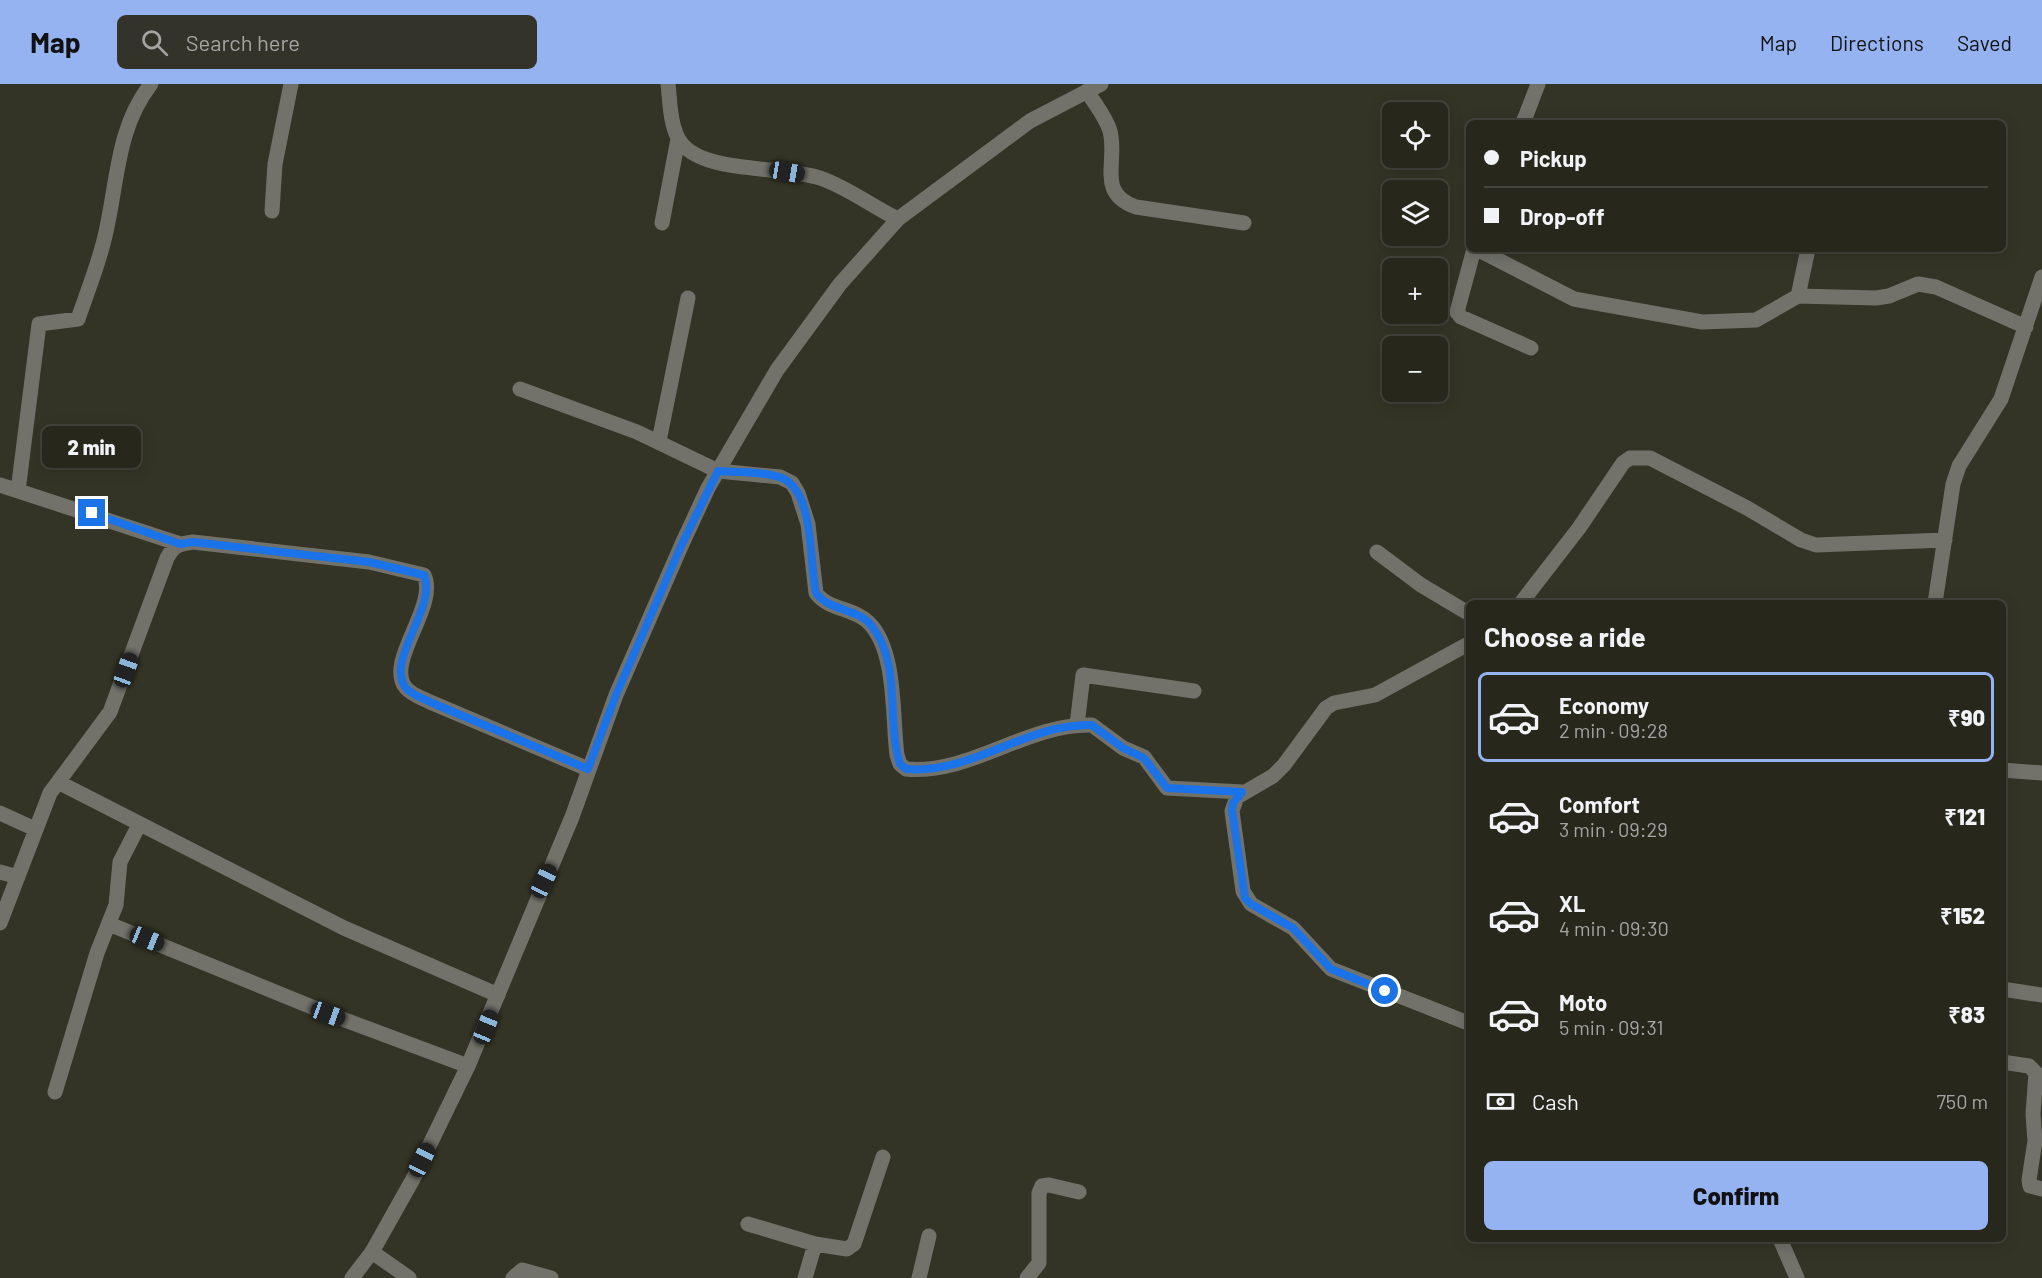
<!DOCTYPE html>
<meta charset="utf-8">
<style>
:root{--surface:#27271c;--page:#333329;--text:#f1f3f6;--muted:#a4a5a3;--line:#43443b;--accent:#95b2f1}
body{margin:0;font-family:Barlow,sans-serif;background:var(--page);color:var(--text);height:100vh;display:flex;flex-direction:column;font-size:22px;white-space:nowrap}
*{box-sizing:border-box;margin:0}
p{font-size:20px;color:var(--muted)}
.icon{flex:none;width:33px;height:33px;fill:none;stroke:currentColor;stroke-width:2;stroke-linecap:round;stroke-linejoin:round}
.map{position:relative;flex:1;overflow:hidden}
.details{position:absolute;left:1466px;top:516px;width:540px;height:642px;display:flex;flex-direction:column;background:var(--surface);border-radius:9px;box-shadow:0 3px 15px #0003,0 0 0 2px var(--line)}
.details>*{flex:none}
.hud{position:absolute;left:1466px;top:36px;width:540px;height:132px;border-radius:9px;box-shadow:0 3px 15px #0003,0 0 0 2px var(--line);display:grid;align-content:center;height:132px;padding:0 18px;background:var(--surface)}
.fabs{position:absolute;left:1382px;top:18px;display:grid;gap:12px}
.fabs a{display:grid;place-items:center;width:66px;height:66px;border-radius:9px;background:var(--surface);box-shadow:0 3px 15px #0003,0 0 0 2px var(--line);font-size:30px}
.end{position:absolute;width:27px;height:27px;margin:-14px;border:8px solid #1a73e8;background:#fff;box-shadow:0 0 0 3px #fff}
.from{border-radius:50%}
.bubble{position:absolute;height:42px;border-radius:9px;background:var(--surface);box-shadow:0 3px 15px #0003,0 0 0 2px var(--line);font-size:20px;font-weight:800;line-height:42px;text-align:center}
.car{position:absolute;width:18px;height:36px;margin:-18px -9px;border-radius:8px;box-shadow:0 0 4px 2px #0007;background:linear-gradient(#222 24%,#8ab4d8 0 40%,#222 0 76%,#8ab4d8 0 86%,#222 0)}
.hud b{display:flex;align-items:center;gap:21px;height:57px;font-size:22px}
.hud b+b{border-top:2px solid var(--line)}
.hud i{width:15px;height:15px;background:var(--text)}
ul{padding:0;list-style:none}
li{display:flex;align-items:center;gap:18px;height:90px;margin:0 12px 9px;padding:0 6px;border:3px solid transparent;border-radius:9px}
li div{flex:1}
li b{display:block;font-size:22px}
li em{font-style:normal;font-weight:800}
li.active{border-color:var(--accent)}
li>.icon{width:54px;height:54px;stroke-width:1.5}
h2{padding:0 18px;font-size:27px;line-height:72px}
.pay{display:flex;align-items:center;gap:15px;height:66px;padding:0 18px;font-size:22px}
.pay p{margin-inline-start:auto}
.cta{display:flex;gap:12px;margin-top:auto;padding:12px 18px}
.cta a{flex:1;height:69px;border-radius:9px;background:var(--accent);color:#111;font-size:24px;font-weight:800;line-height:69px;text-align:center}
header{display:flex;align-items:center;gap:36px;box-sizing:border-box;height:84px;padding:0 30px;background:var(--accent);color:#111}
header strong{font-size:28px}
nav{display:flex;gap:33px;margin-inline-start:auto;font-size:21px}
.search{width:420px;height:54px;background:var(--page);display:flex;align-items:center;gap:15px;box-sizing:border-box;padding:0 21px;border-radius:9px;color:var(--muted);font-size:22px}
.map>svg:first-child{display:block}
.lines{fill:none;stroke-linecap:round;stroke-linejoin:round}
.minor{stroke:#72726b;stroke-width:15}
.tertiary{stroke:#72726b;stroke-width:15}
.route{stroke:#1a73e8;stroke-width:8}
</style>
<header>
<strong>Map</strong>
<div class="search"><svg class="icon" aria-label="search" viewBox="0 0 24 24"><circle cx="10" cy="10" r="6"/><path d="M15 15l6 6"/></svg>Search here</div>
<nav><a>Map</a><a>Directions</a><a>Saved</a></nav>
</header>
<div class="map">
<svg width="2042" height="1194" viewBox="0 0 2042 1194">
<rect width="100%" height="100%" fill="#343426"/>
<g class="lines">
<path class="minor" d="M668,0C670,18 670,38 678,54C697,91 782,81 820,94C847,103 871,122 898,135
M1087,7C1094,19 1106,33 1110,47C1118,78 1096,109 1136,123L1244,139
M1523,39L1538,0
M272,127L275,80L291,0
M662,139L678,55
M1474,165L1457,228L1461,233L1531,264
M1477,165L1574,215L1702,238L1756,236L1798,212L1876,214L1889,212L1918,200L1936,203L2026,243
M1798,212L1808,165
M520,305L637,348L718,387L780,393L792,399L798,409L808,440L816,509C828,526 854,524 868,538C897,565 892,634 897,671L900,680L906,685C971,691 1027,639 1092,641L1123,664L1144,673L1167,704L1242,708
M659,357L688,214
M0,401L180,460
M18,407L39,240L78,235C89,203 102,171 108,138C118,89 119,41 151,0
M1377,468L1421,501L1468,529
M1521,519L1579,444L1623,379L1630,374H1650L1747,424L1801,456L1816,461L1945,456
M1935,519L1953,400L1959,382L2001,315L2042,193
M1468,560L1375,611L1334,619L1326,624L1284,681L1273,692L1237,713L1232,727L1243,807L1251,820L1293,844L1331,885L1468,939
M1077,641L1083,591L1194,607
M2002,686L2042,689
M58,698L344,844L498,911
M0,729L35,745
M0,788L18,793
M0,839L50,709L110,628L167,474C174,461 179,460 193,458L369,478L424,491C439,522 384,578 406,604C412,611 422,614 430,618L588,685
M109,840L329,930L468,982
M2002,905L2042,911
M2002,978L2029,982L2036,989L2033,1030L2035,1057L2029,1096L2030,1102L2042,1105
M55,1008L97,869L116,821L120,778L139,741
M748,1140L815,1160
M1780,1155L1797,1194
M372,1168L409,1194
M513,1194L522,1186L551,1194
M805,1194L815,1160L847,1165L854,1160L883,1073
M919,1194L929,1152
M1027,1194L1039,1179V1109L1042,1102L1049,1101L1079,1108"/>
<path class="tertiary" d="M352,1194L372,1168L413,1095L468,982L572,733L616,611L682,460L708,404L777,286L840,200L898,135L1030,37L1101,0"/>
</g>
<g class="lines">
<path class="route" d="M92,429L180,460L193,458L369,478L424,491C438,522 384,578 406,604C412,611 422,614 430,618L588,685L616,611L682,460L718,387C737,389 764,387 782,394C815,408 809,479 816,509C829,527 857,524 871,541C902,579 886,636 900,680L906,685C971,691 1027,639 1092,641L1123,664L1144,674L1167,704L1242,708L1233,719L1232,726L1245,814L1251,820L1293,844L1331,885L1385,907"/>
</g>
</svg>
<div class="fabs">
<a><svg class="icon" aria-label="locate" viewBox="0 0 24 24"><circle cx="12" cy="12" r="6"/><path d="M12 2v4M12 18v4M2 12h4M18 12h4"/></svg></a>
<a><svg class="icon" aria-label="layers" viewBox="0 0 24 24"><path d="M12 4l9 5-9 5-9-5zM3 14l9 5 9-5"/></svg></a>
<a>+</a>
<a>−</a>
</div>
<i class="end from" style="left:1385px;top:907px"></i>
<i class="end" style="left:92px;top:429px"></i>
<div class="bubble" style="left:42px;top:342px;width:99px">2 min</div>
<i class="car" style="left:787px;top:88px;rotate:99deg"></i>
<i class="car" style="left:126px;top:586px;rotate:20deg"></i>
<i class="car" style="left:544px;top:797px;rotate:25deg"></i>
<i class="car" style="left:147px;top:855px;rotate:112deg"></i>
<i class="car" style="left:328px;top:930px;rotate:110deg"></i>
<i class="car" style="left:486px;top:943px;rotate:22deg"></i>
<i class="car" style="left:422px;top:1076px;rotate:26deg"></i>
<div class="hud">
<b><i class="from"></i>Pickup</b>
<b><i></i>Drop-off</b>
</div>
<section class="details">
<h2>Choose a ride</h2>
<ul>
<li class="active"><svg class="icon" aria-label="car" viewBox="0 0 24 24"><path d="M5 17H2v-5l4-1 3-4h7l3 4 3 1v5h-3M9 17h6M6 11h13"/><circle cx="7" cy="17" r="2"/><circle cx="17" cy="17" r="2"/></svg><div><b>Economy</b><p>2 min · 09:28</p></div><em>₹90</em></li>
<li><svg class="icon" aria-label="car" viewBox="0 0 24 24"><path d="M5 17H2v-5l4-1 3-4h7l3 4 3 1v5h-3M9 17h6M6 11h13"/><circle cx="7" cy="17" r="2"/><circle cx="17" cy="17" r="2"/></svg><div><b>Comfort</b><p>3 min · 09:29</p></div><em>₹121</em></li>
<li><svg class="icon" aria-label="car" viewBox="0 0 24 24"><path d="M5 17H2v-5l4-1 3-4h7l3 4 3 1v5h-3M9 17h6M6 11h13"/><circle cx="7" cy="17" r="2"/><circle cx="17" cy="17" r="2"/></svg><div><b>XL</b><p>4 min · 09:30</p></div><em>₹152</em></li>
<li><svg class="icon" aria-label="car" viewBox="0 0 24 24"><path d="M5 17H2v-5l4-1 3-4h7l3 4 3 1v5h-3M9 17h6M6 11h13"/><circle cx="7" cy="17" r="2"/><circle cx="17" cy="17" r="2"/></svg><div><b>Moto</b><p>5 min · 09:31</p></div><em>₹83</em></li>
</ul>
<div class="pay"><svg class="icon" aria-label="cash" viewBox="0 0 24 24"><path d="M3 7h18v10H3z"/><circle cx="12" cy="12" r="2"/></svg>Cash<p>750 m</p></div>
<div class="cta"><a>Confirm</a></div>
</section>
</div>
